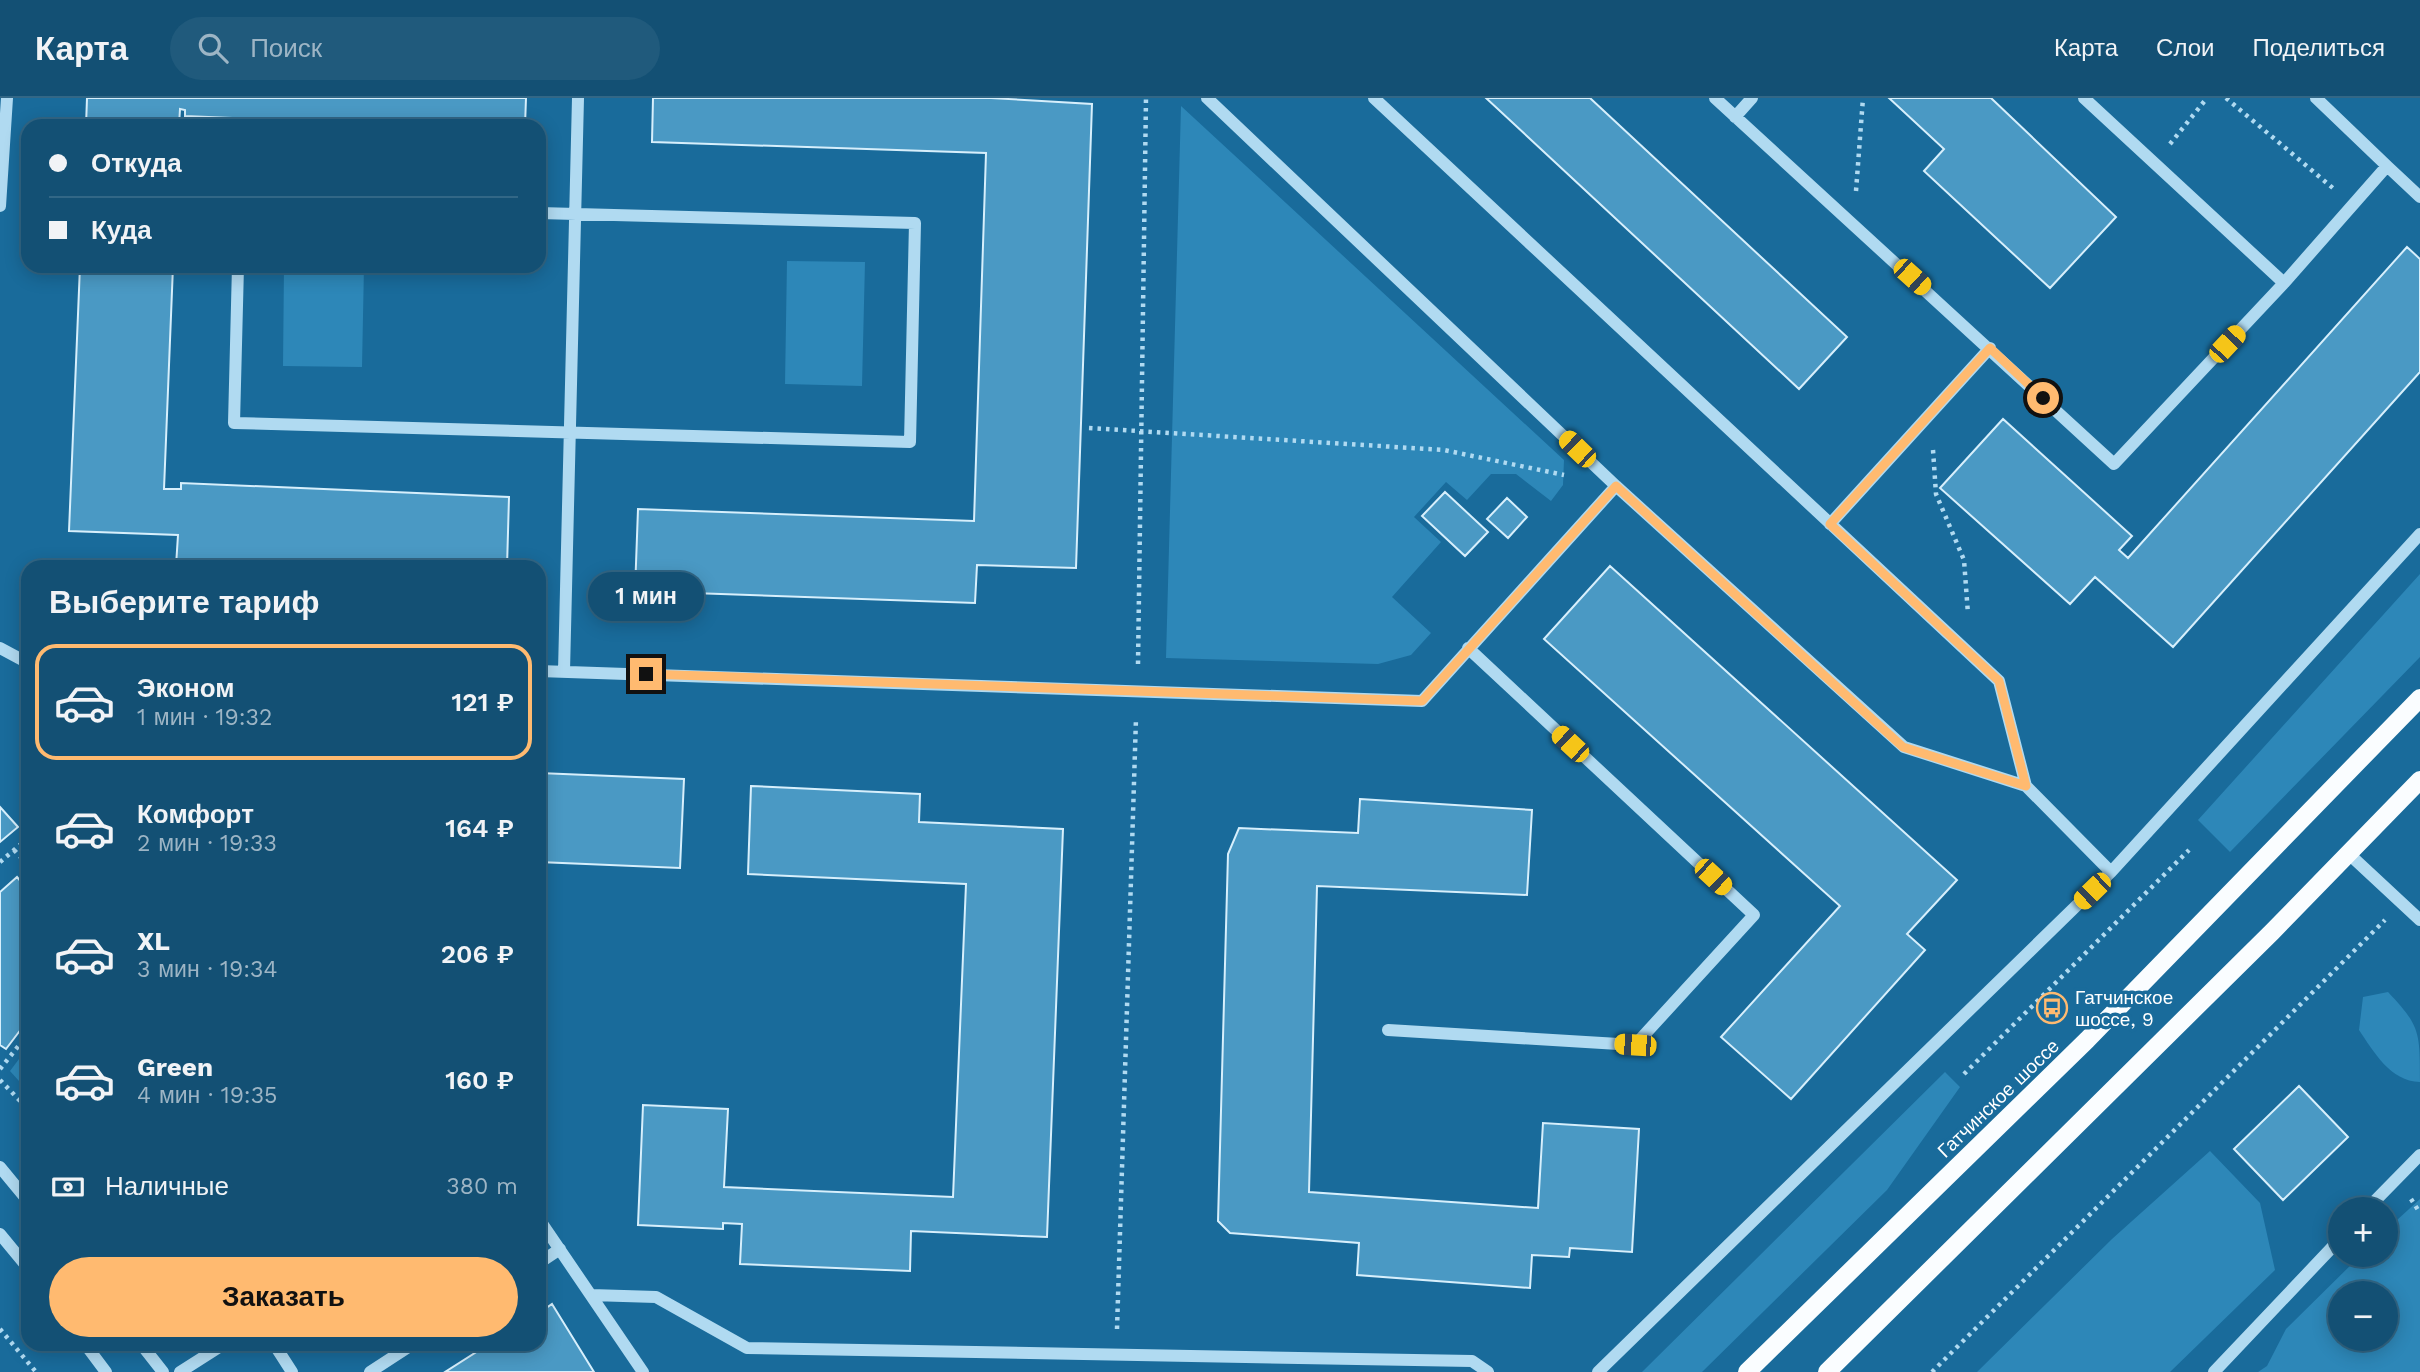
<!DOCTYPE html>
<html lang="ru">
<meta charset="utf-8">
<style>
:root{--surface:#135074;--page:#205a7c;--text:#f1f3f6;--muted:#9db5c5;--line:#326786;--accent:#ffba70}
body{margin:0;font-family:"Work Sans",sans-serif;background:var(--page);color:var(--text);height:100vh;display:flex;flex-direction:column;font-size:26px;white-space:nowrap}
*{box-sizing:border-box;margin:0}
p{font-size:23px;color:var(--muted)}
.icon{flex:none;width:38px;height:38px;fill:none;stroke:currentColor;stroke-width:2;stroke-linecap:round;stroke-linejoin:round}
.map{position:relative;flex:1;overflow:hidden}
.drawer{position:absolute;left:21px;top:462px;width:525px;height:791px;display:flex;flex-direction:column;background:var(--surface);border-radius:21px;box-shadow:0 4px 18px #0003,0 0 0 2px var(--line)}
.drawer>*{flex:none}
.guide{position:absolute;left:21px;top:21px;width:525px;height:154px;border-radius:21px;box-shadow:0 4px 18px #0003,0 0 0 2px var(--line);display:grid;align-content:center;height:154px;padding:0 28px;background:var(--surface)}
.tools{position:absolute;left:2328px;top:1099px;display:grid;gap:14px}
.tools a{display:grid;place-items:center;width:70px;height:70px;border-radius:50%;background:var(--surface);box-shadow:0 4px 18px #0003,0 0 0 2px var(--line);font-size:35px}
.end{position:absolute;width:32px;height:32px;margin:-16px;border:9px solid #ffba70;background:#111;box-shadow:0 0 0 4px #111}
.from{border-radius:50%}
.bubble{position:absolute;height:49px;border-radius:24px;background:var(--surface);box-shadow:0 4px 18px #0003,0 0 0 2px var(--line);font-size:23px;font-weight:600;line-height:49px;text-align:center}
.car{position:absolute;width:21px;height:42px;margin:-21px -10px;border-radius:9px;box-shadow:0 0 5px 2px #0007;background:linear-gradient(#f5c518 24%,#345 0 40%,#f5c518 0 76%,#345 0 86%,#f5c518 0)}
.guide b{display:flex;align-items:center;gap:24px;height:66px;font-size:26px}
.guide b+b{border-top:2px solid var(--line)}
.guide i{width:18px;height:18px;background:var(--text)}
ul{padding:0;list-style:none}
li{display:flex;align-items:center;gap:21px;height:116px;margin:0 14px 10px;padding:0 14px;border:4px solid transparent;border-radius:21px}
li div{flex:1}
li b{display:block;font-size:26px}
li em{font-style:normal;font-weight:600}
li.on{border-color:var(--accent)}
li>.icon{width:63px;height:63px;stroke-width:1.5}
h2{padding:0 28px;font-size:32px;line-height:84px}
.pay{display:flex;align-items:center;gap:18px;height:77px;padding:0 28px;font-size:26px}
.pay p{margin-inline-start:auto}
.action{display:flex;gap:14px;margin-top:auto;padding:14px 28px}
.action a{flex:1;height:80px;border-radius:42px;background:var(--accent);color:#111;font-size:28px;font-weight:600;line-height:80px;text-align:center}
header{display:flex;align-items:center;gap:42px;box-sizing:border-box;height:98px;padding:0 35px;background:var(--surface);border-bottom:2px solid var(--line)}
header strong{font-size:33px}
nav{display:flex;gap:38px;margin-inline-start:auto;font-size:24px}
.search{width:490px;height:63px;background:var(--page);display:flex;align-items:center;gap:18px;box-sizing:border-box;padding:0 24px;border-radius:38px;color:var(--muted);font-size:26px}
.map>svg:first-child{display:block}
.green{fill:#2d87b8;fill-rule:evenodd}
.building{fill:#4a99c4;stroke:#d7effc;stroke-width:2}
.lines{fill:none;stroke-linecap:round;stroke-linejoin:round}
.path{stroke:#b0daf1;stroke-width:4.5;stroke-dasharray:3.5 5;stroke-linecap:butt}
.minor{stroke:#b0daf1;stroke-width:12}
.major{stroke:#fafdff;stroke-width:18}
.route{stroke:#ffba70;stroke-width:9}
.labels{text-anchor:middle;stroke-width:7;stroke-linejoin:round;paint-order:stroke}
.poi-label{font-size:19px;fill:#fff;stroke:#196b9b;text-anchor:start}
.street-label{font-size:19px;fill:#fff;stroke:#196b9b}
</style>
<header>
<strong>Карта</strong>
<div class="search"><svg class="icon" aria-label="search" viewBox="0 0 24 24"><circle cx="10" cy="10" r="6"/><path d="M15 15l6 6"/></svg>Поиск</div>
<nav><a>Карта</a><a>Слои</a><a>Поделиться</a></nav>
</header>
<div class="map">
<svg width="2420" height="1274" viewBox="0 0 2420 1274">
<rect width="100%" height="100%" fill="#196b9b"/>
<path class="green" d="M1181,8L1564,362L1563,387L1551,403L1516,376H1491L1467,402L1446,384L1414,419L1441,444L1392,499L1431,535L1411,557L1378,566L1166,560Z
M787,163L865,164L862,288L785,286Z
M284,168H364L362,269L283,268Z
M2420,476V559L2230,754L2198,722Z
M2388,894C2420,928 2420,933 2420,984C2390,983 2374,954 2359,932L2363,899Z
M28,949V993L10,973Z
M1945,974L1960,989L1887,1092L1702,1274H1642Z
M2210,1053L2260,1105L2275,1172L2170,1274H1977L2112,1141Z
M2420,1101V1274H2258L2267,1268L2286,1231L2361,1157H2385V1133ZM2340,1195H2385V1241H2340Z"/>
<path class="building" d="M87,0H526L525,28H414L185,18V12L180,11L179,28H86Z
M653,0H991L1092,6L1076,470L977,467L975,505L635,493L638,411L974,423L986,55L652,44Z
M1486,0H1590L1847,239L1799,291Z
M1889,0H1991L2116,119L2050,190L1924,73L1944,51Z
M2407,149L2420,161V274L2173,549L2095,479L2070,506L1940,390L2003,321L2132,438L2119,452L2128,460Z
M80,168H173L164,391H181V385L509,399L507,469L176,468L178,437L69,433Z
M1445,394L1488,434L1465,458L1422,418Z
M1507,400L1527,419L1508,440L1487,421Z
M1610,468L1957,782L1907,836L1925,852L1791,1001L1721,939L1840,808L1544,541Z
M539,675L684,681L680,770L539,764Z
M751,688L920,696L919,724L1063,731L1047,1139L911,1133L910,1173L740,1166L742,1126L723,1125V1131L638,1127L643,1007L728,1011L724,1089L953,1099L966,786L748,776Z
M1360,701L1532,712L1527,797L1317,788L1309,1094L1538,1110L1543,1025L1639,1031L1632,1154L1570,1150L1569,1159L1532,1157L1530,1190L1357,1177L1359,1145L1230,1135L1218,1123L1228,756L1239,730L1358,735Z
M0,709L18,729L0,744Z
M17,779L28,792V922L6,951L0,947V794Z
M2299,988L2348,1039L2283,1102L2234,1051Z
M552,1206L594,1274H445L489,1246H539V1215Z"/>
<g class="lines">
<path class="path" d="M2226,0L2334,91
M2170,46L2207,0
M1856,93L1863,0
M1089,330L1444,352L1564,377
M1933,352L1936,396L1964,462L1968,516
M1138,566L1146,0
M14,752L28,767
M0,764L28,740
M0,971L28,936
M1964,976L2189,752
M0,982L28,1011
M2411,1101L2420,1115
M0,1231L36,1274
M1117,1231L1136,620
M1932,1274L2385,822"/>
<path class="minor" d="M1207,0L1616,388L1904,649L2026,688L2111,774
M1374,0L1999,583L2026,688
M1715,0L2114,366L2284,185L2387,68L2420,99
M2084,0L2284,185
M2316,0L2387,68
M1735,19L1752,0
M0,108L7,0
M238,168L234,325L910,344L915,125L539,115
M1830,426L1990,250
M0,550L28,565
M539,573L1422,603L1616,388
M564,573L578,0
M2349,756L2420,822
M1388,932L1635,947L1754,817L1468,550
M0,1069L28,1103
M2367,1111L2420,1057
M539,1121L643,1274
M0,1136L28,1170
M539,1165L560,1151
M591,1197L656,1199L747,1250L1472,1263L1488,1274
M85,1246L106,1274
M141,1246L163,1274
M274,1246L292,1274
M180,1274L224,1246
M370,1274L413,1246
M1598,1274L2111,774L2420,436
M2214,1274L2340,1141"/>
<path class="major" d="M1747,1274L2087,942L2420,600
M1827,1274L2272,834L2420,682"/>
</g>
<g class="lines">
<path class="route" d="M646,576L1422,603L1616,388L1903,649L2026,688L1999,583L1830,426L1990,250L2043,300"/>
</g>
<defs>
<g id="bus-ring" transform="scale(1.575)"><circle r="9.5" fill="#196b9b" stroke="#ffba70" stroke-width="1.5"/><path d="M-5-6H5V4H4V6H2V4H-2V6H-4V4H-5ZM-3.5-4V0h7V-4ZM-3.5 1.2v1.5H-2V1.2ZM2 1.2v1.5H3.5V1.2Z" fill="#ffba70"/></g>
</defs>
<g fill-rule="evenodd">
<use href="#bus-ring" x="2052" y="910"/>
</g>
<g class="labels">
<g class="poi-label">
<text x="2075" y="906">Гатчинское<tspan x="2075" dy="22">шоссе, 9</tspan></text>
</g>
<g class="street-label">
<text transform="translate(1998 1000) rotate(-44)" y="7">Гатчинское шоссе</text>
</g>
</g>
</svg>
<div class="tools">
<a>+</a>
<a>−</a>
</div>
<i class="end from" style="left:2043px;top:300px"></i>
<i class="end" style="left:646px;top:576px"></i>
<div class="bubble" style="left:588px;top:474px;width:116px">1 мин</div>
<i class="car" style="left:1912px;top:179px;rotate:132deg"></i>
<i class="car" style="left:2227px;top:246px;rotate:43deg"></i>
<i class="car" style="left:1577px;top:351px;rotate:314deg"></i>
<i class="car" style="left:1570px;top:646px;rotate:313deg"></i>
<i class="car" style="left:1713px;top:779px;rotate:133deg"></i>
<i class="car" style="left:2092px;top:793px;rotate:226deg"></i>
<i class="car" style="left:1635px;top:947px;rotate:274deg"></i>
<div class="guide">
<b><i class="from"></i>Откуда</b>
<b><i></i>Куда</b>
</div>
<section class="drawer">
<h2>Выберите тариф</h2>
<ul>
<li class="on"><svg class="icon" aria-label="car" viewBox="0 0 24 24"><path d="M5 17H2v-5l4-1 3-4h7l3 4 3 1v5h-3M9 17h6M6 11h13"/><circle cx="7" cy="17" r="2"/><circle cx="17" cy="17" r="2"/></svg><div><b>Эконом</b><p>1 мин · 19:32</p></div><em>121 ₽</em></li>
<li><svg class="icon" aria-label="car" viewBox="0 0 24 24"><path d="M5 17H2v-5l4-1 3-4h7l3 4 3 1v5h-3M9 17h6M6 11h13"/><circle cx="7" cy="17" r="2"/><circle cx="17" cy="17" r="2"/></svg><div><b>Комфорт</b><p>2 мин · 19:33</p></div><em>164 ₽</em></li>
<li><svg class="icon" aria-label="car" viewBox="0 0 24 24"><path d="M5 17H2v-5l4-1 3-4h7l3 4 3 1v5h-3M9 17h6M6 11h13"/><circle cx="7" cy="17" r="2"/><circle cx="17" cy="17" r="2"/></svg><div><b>XL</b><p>3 мин · 19:34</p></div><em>206 ₽</em></li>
<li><svg class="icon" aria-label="car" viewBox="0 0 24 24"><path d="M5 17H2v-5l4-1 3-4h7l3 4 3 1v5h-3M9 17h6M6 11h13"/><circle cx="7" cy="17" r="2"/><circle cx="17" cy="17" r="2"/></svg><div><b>Green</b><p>4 мин · 19:35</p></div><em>160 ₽</em></li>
</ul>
<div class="pay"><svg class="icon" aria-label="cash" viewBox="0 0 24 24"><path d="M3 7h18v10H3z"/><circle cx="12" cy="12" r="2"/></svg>Наличные<p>380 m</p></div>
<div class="action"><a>Заказать</a></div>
</section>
</div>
